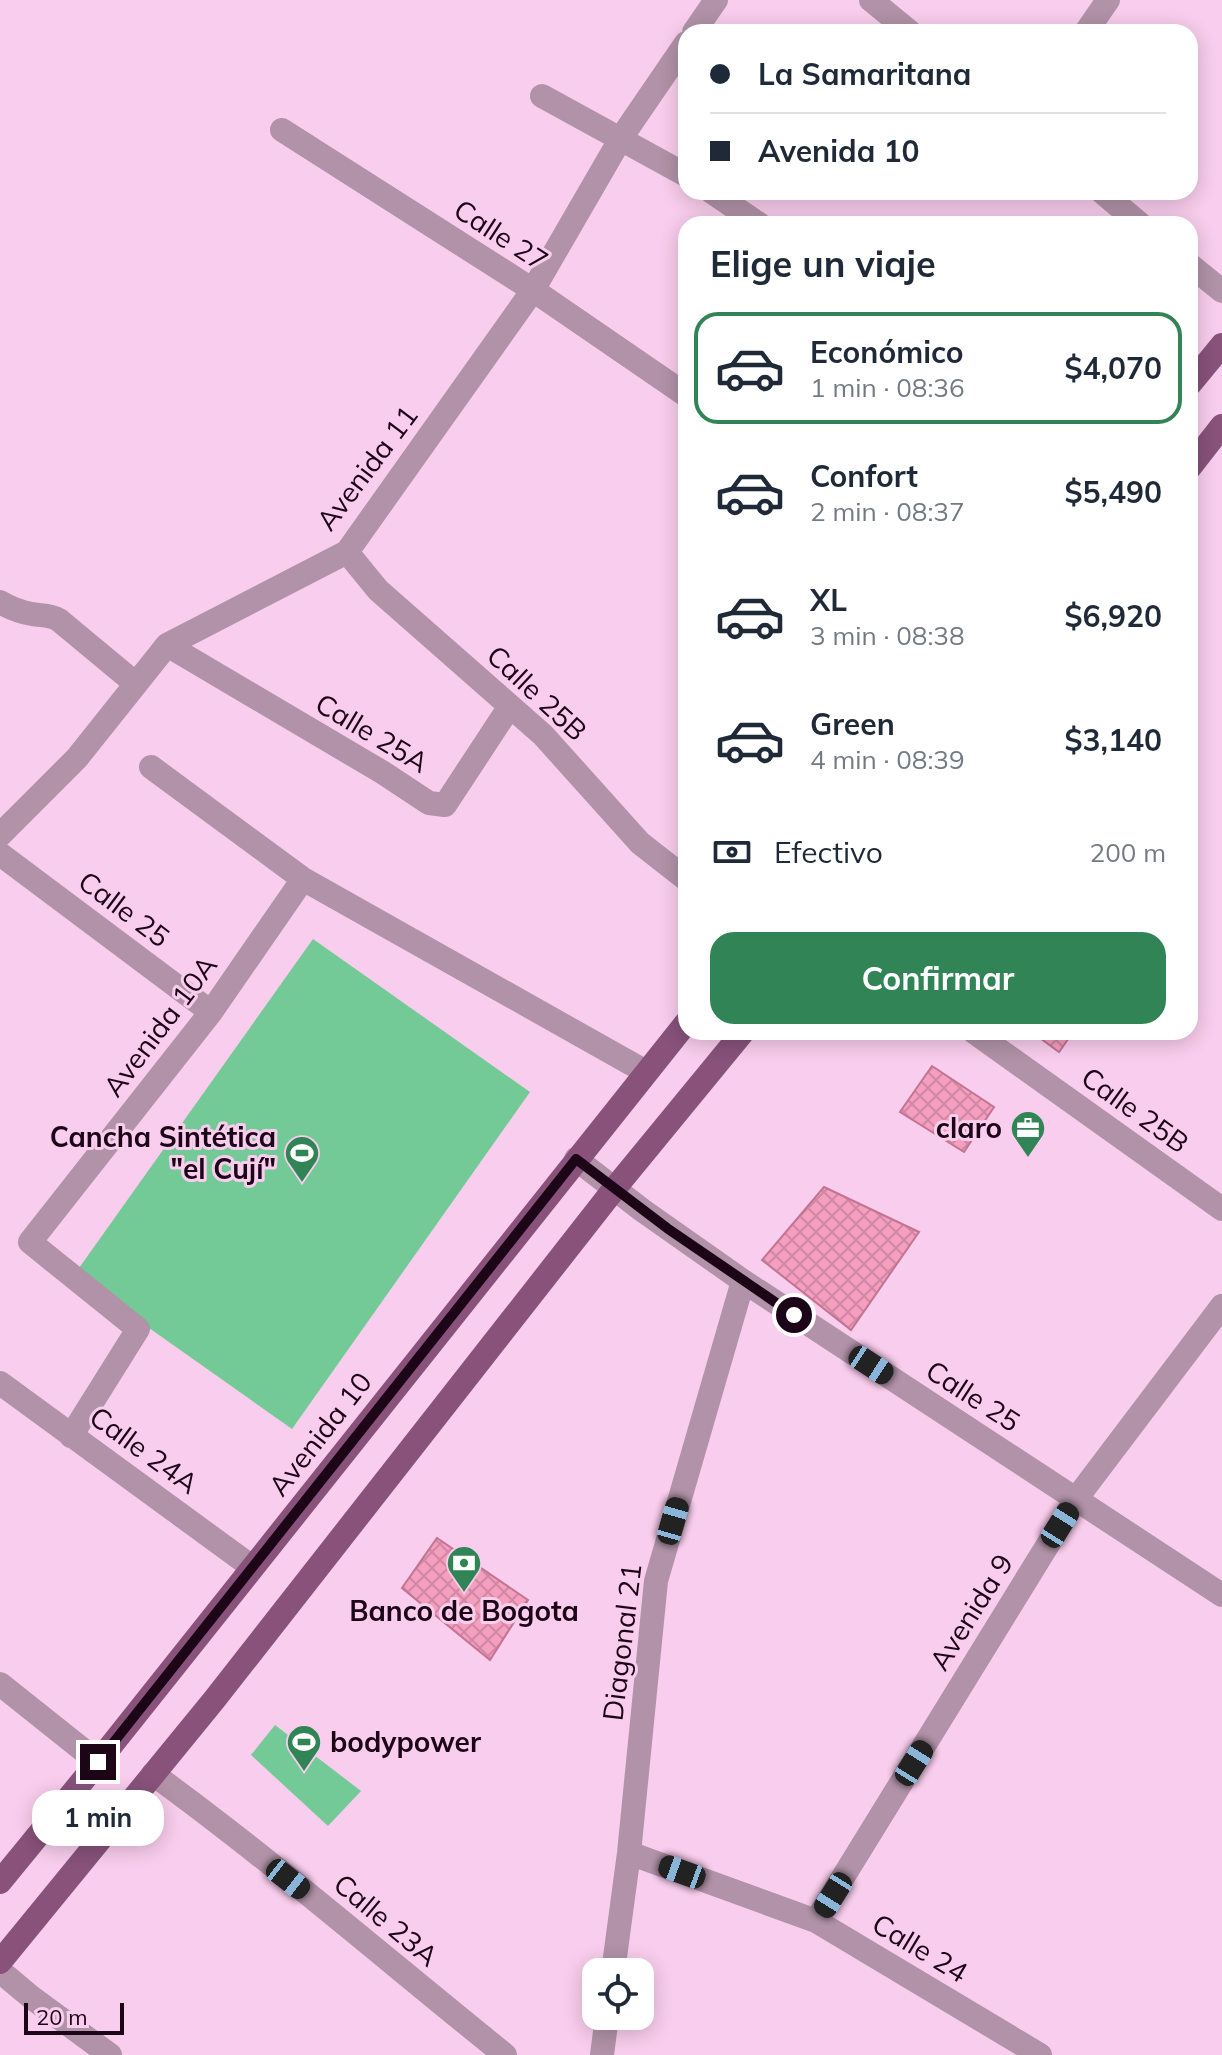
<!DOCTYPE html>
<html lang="es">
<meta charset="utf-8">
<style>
:root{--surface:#fff;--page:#f6f6f7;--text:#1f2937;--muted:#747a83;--line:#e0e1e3;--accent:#318456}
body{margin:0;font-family:Mulish,sans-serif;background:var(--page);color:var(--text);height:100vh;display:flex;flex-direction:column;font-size:30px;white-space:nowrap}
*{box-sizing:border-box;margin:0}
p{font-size:26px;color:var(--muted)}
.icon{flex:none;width:44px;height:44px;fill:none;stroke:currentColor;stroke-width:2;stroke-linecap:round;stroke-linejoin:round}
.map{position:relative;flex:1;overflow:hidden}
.side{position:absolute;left:678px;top:216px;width:520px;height:824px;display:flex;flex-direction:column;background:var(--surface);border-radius:24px;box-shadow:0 4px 20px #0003}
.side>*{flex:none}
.guide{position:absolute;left:678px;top:24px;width:520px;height:176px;border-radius:24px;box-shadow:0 4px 20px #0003;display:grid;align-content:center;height:176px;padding:0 32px;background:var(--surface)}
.controls{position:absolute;left:582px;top:1958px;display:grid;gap:16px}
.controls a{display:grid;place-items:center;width:72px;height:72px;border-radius:16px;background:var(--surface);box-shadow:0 4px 20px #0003;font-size:40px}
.scale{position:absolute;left:24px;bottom:20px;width:100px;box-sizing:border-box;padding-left:8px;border:4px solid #1d0518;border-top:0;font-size:22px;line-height:28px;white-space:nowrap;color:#1d0518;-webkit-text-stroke:6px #f9cded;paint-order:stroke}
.end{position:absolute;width:36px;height:36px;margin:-18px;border:10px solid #1d0518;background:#fff;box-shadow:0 0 0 4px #fff}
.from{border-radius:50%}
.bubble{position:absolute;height:56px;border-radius:24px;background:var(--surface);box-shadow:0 4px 20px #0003;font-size:26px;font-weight:700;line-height:56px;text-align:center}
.car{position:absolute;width:24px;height:48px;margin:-24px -12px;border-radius:10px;box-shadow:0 0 6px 2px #0007;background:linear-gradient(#222 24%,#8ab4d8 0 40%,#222 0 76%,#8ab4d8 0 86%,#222 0)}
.guide b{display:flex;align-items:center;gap:28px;height:76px;font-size:30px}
.guide b+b{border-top:2px solid var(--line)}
.guide i{width:20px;height:20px;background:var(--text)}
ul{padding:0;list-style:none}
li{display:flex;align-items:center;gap:24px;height:112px;margin:0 16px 12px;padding:0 16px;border:4px solid transparent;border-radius:24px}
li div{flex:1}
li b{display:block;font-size:30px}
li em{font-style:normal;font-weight:700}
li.on{border-color:var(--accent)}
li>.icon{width:72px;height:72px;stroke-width:1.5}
h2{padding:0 32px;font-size:36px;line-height:96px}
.pay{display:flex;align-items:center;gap:20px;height:88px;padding:0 32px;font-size:30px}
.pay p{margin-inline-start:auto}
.primary-button{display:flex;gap:16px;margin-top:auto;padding:16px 32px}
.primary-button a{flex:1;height:92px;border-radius:24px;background:var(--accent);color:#fff;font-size:32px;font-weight:700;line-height:92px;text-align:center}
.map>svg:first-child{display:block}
.garden{fill:#74ca96}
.building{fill:url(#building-cross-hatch);stroke:#c47392;stroke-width:2}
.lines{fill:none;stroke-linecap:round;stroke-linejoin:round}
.minor{stroke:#b192a8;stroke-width:24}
.primary{stroke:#88527b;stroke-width:24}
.route{stroke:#1d0518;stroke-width:10}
.labels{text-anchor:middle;stroke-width:6;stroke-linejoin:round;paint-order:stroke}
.street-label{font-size:28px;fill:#1d0518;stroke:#f9cded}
.poi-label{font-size:28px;font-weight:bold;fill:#1d0518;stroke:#f9cded;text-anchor:end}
</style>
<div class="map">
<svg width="1222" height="2055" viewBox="0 0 1222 2055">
<defs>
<pattern id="building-cross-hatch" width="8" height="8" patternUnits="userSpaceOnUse" patternTransform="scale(2)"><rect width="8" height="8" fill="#f49fbe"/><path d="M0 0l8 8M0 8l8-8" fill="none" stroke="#d187a3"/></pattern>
</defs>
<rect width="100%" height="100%" fill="#f9cded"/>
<path class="garden" d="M313,939L530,1092L292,1429L74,1275Z
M275,1725L361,1791L328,1826L251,1755Z"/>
<path class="building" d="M1032,1032H1073L1059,1052Z
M932,1066L994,1107L964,1152L900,1112Z
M824,1187L919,1232L851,1330L762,1260Z
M437,1538L528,1600L490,1660L402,1588Z"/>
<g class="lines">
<path class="minor" d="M871,0L910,32
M694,32L716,0
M1086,32L1108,0
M542,96L686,175
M282,130L533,290L686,395
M712,192L759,224
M1102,192L1140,224
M1190,265L1222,291
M347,552L378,590L543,735L640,843L686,879
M0,602C10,608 20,612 32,614C42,616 49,614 59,620L136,684
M167,645L382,772L429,803L445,805L510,706
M151,767L303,879L646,1072
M0,835L77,758L167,645L347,552L533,290L621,138L686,43
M0,854L211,1012
M974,1032L1222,1209
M576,1159L642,1210L743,1281L1222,1595
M0,1383L252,1567
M71,1436L138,1329L30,1242L211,1012L303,879
M0,1684L98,1762
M153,1774C274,1862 388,1961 505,2055
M629,1853L816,1921L1040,2055
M816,1921L1076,1499L1222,1306
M0,1971L31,1997L110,2055
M613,1972L629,1853L656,1581L743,1281
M602,2055L607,2016"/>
<path class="primary" d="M1190,384L1222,345
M1190,467L1222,426
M0,1882L98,1762L686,1023
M0,1962L214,1700L615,1188L743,1032"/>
</g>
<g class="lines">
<path class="route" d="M98,1762L576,1159L667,1228L794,1315"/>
</g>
<defs>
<g id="office-pin" transform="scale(1.8)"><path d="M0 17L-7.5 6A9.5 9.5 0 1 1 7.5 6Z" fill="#318456" stroke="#f9cded"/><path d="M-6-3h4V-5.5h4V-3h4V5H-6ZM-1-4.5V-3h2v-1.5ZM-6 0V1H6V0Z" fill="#fff"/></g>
<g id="stadium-pin" transform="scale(1.8)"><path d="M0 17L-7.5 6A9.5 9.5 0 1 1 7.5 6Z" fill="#318456" stroke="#f9cded"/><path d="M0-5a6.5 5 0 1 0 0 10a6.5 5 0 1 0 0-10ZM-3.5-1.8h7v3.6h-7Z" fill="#fff"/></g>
<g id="bank-pin" transform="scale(1.8)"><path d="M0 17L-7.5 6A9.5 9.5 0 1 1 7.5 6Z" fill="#318456" stroke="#f9cded"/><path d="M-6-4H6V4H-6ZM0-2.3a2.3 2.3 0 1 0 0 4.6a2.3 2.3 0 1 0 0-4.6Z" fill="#fff"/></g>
</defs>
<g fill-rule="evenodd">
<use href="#office-pin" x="1028" y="1128"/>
<use href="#stadium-pin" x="302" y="1153"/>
<use href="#bank-pin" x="464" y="1563"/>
<use href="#stadium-pin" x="304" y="1742"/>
</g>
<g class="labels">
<g class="street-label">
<text transform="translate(501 235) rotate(33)" y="10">Calle 27</text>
<text transform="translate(367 468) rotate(-53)" y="10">Avenida 11</text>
<text transform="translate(537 693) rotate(43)" y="10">Calle 25B</text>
<text transform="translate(372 733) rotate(31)" y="10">Calle 25A</text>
<text transform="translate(124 909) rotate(37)" y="10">Calle 25</text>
<text transform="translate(160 1026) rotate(-53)" y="10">Avenida 10A</text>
<text transform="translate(1135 1110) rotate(36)" y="10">Calle 25B</text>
<text transform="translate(973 1396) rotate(33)" y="10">Calle 25</text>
<text transform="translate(320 1434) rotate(-52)" y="10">Avenida 10</text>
<text transform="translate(144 1450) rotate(36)" y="10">Calle 24A</text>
<text transform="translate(971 1612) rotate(-58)" y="10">Avenida 9</text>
<text transform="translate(622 1642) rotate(-83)" y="10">Diagonal 21</text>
<text transform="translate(386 1920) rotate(40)" y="10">Calle 23A</text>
<text transform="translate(920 1948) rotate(31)" y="10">Calle 24</text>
</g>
<g class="poi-label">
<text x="1002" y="1138">claro</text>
<text x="276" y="1147">Cancha Sintética<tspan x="276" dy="32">"el Cují"</tspan></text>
<text x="464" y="1621" text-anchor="middle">Banco de Bogota</text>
<text x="330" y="1752" text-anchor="start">bodypower</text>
</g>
</g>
</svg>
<div class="controls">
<a><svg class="icon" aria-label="locate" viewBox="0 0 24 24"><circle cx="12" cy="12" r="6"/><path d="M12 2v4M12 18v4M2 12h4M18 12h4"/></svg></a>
</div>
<div class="scale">20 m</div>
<i class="end from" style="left:794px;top:1315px"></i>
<i class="end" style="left:98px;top:1762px"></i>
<div class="bubble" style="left:32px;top:1790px;width:132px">1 min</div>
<i class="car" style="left:871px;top:1365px;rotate:123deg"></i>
<i class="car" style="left:673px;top:1521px;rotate:16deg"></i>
<i class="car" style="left:1060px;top:1525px;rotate:32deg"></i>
<i class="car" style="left:914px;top:1763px;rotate:32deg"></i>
<i class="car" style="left:682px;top:1872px;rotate:290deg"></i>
<i class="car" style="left:288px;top:1879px;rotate:128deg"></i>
<i class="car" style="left:833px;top:1895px;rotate:212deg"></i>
<div class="guide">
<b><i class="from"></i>La Samaritana</b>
<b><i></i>Avenida 10</b>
</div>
<section class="side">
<h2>Elige un viaje</h2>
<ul>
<li class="on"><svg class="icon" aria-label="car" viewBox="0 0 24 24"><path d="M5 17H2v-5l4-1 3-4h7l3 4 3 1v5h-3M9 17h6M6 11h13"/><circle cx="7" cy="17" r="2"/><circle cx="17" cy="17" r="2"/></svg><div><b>Económico</b><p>1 min · 08:36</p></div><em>$4,070</em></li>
<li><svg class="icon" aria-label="car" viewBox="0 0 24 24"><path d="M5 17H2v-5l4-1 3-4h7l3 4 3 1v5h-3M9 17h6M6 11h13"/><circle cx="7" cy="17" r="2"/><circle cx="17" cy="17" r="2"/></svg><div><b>Confort</b><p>2 min · 08:37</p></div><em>$5,490</em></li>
<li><svg class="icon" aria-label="car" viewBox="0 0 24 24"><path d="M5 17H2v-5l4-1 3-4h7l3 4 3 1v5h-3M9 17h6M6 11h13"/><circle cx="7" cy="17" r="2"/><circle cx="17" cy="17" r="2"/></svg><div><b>XL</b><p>3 min · 08:38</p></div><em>$6,920</em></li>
<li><svg class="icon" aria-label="car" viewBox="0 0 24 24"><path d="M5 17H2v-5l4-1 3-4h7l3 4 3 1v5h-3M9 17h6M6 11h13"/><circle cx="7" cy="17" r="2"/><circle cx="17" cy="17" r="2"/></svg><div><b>Green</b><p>4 min · 08:39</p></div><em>$3,140</em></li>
</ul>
<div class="pay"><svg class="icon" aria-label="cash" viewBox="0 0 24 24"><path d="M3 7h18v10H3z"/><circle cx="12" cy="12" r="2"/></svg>Efectivo<p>200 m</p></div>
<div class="primary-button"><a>Confirmar</a></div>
</section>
</div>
